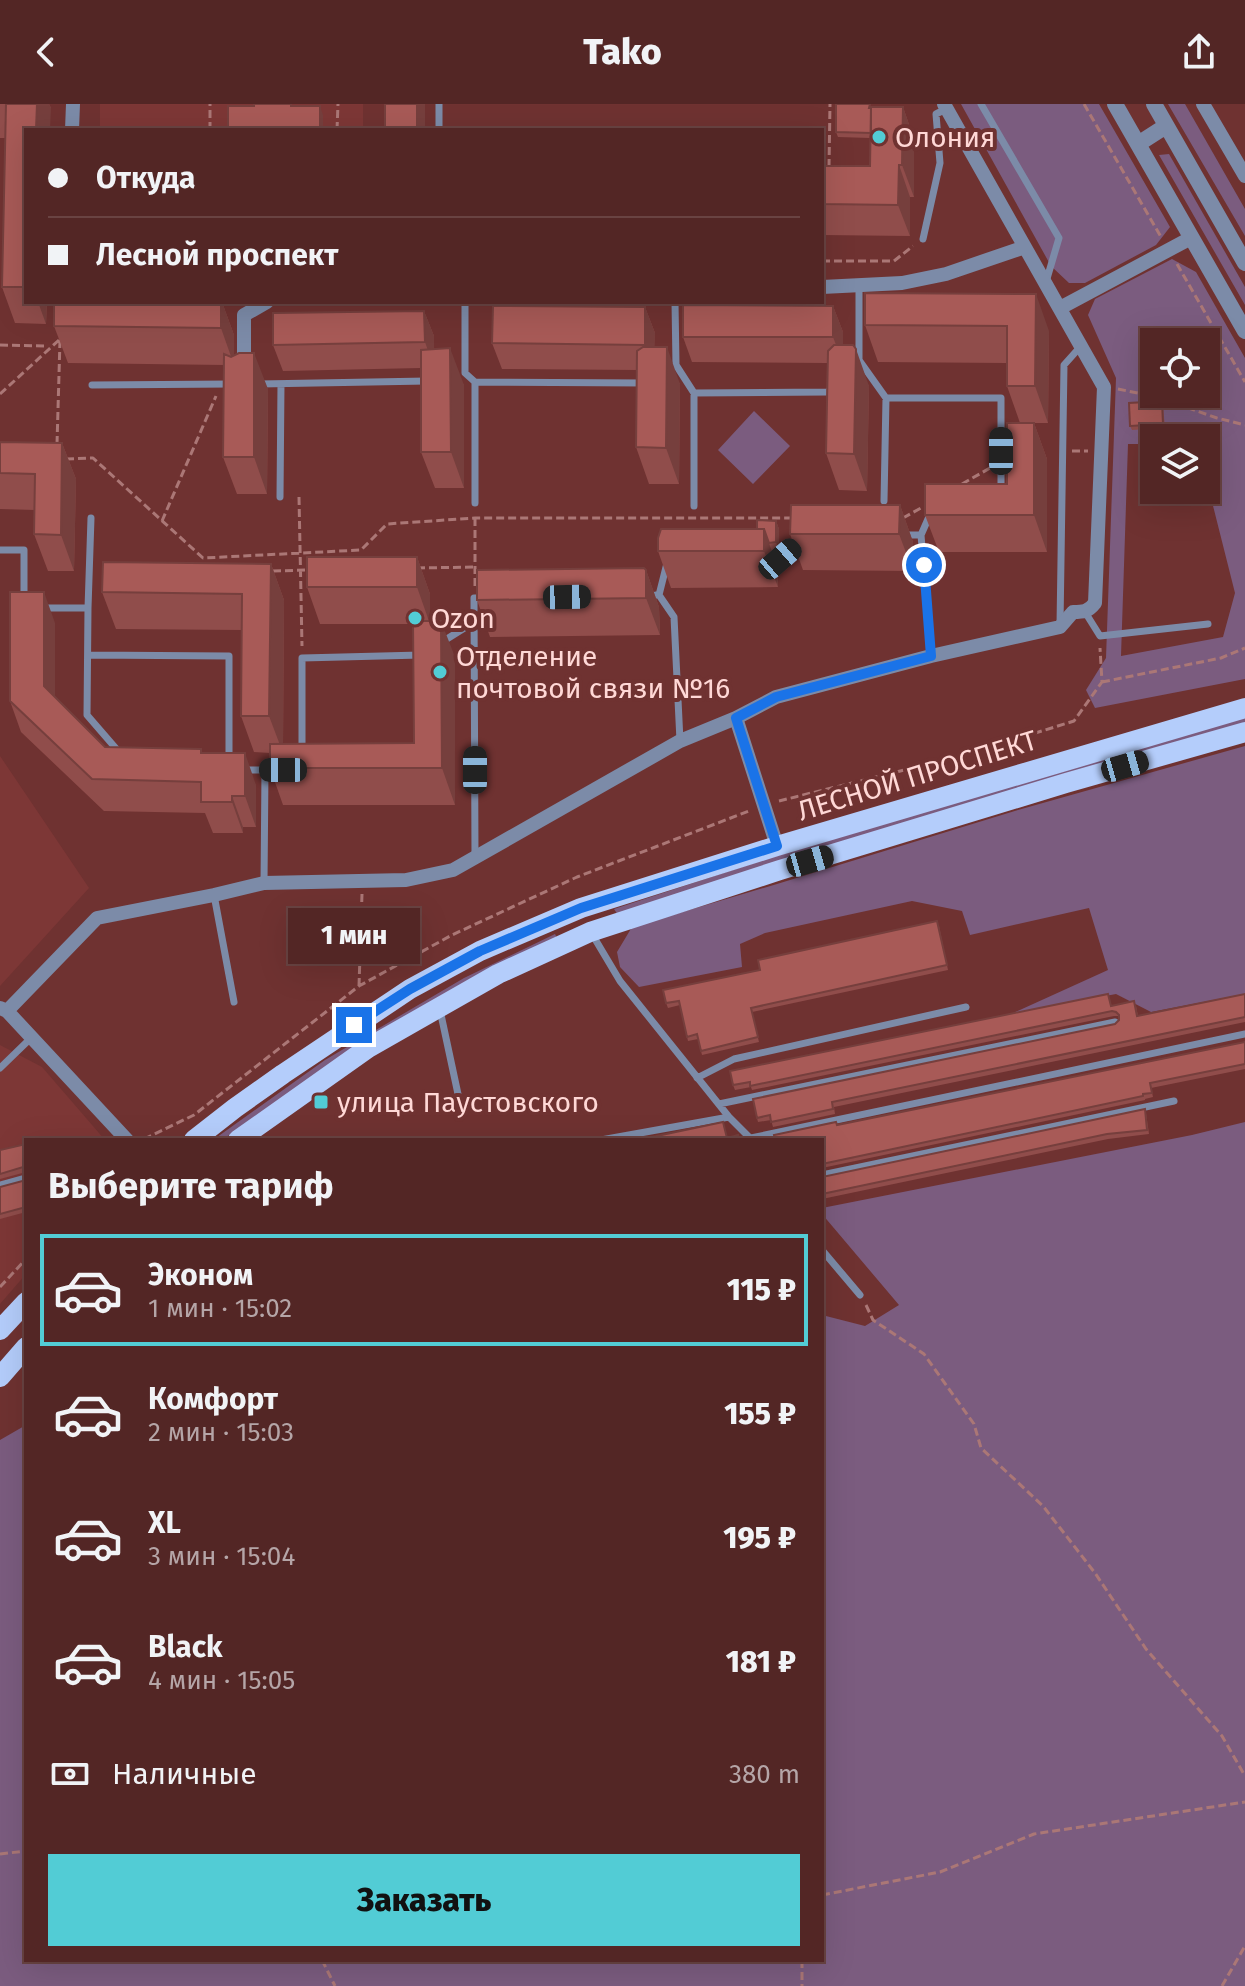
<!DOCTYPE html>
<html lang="ru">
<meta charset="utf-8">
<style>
:root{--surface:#532625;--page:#5c3232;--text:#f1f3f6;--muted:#b5a5a7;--line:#694342;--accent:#52ccd5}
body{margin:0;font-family:"Fira Sans",sans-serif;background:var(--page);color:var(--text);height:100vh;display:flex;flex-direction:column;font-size:30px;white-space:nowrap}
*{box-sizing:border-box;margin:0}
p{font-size:26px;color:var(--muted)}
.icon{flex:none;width:44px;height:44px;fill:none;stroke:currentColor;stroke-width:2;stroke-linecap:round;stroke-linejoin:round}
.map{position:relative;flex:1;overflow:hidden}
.details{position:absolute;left:24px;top:1034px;width:800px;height:824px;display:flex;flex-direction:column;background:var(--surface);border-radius:0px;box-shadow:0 8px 32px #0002,0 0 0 2px var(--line)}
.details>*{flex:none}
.guide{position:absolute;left:24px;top:24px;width:800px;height:176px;border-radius:0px;box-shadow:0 8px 32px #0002,0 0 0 2px var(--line);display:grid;align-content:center;height:176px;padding:0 24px;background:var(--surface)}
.buttons{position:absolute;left:1140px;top:224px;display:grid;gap:16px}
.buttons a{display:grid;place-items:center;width:80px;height:80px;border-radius:0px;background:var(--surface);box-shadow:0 8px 32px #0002,0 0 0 2px var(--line);font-size:40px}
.end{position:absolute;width:36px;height:36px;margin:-18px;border:10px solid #1a73e8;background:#fff;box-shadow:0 0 0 4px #fff}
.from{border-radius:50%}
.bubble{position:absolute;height:56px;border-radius:0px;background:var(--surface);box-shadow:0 8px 32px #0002,0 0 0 2px var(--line);font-size:26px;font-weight:800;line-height:56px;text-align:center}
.car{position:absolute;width:24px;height:48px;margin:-24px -12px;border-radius:10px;box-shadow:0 0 6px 2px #0007;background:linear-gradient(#222 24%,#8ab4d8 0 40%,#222 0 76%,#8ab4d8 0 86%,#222 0)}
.guide b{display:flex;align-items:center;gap:28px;height:76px;font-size:30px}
.guide b+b{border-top:2px solid var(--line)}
.guide i{width:20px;height:20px;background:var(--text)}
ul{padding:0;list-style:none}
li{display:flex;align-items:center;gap:24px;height:112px;margin:0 16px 12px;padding:0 8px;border:4px solid transparent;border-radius:0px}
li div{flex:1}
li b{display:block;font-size:30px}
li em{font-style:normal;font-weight:800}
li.selected{border-color:var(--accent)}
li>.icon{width:72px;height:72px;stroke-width:1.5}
h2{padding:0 24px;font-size:36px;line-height:96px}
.pay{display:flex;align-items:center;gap:20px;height:88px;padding:0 24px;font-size:30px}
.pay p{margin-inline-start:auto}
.button{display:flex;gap:16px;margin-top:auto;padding:16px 24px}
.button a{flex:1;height:92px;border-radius:0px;background:var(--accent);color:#111;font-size:32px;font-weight:800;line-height:92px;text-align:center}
header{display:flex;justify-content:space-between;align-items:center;height:104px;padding:0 24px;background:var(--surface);font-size:36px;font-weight:800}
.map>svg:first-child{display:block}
.built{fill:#7d3736}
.green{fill:#7b5c7f;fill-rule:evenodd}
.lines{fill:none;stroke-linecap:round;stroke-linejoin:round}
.path{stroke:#ab7776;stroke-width:3;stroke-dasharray:8 4;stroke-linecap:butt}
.service{stroke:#7c8ba8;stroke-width:7}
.minor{stroke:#7c8ba8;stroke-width:14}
.tertiary{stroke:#7c8ba8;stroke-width:16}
.primary{stroke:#b4cdfb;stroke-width:20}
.wall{fill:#904d4b}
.shaded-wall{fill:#763f3d}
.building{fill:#a85a57;stroke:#763f3d;stroke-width:2}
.route{stroke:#1a73e8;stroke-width:10}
.poi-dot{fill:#52ccd5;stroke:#6f3231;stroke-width:3}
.labels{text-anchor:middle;stroke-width:8;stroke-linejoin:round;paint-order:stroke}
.poi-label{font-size:28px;fill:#ffd8d6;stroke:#6f3231;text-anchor:start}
.street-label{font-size:28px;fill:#ffd8d6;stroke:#6f3231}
</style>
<header><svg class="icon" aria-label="back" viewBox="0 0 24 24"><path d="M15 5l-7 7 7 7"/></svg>Tako<svg class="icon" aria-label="share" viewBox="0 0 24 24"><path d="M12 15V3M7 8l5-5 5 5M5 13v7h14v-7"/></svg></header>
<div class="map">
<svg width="1245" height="1882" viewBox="0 0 1245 1882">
<rect width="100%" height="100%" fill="#6f3231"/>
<path class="built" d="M100,0H363V26H100Z
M0,652L89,784L0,882Z
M0,941L42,963L105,1036H26V1170L0,1200Z"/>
<path class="green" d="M961,0H1099L1170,123L1156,141L1085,179H1069L1051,162Z
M1168,0H1185L1245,105V132Z
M1169,50L1245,183V201L1159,51Z
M1172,155L1196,168L1245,254V575L1095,604L1086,586L1106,554L1116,274L1088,211L1095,195ZM1154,238H1206V290H1154ZM1154,334H1206V374L1235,489L1223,533L1121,552L1128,340H1154Z
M754,307L790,342L753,380L718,346Z
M1245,613V621L618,811L614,805L766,755Z
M1245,642V890L1151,908L1116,890L1011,910L1108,866L1089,804L970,831L962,807L912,797L765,829L740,840L742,863L639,883L620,863L617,848L632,823L777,780L1018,706Z
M555,830L557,834L334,957L222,1036H213L325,956L464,874Z
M1245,1018V1882H0V1336L26,1321V1856H822V1211L865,1222L899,1201L822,1110V1104L1192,1031Z"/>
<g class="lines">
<path class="path" d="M1084,0L1161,133
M210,26V0
M337,26L338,0
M829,63L830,0
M822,157H894L913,142
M1177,160L1245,278
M0,241L48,242
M1118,285L1157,293L1217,314L1245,321
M0,290L59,236
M57,340L60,236
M1072,347H1088
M66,355L93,354L203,454L361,446L387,420L475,414H792
M962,380L990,364
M299,393L302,542
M903,414L921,404
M162,417L216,292
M417,464L475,463
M273,467L309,466
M475,482V414
M1102,578L1221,554L1245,544
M779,697L961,652L1074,617L1102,578L1100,544
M359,882L362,790
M144,1035L194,1011L359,882L452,831L577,773L749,707
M0,1183L26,1155
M866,1201L873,1216L924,1250L974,1320L981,1344L1043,1402L1095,1469L1146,1545L1222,1632L1245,1672
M0,1750L26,1747
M822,1791L940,1768L1034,1730L1245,1698
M322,1856L335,1882
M802,1856V1882
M1222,1882L1245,1842"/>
<path class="service" d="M981,0L1059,134L1046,178
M439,26V0
M923,135L940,59L936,10L946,5
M465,198V269L475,278V399
M675,198L676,261
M859,256V182
M857,258L859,256L886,294H1001V389
M666,267L676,261L694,289L828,288L831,284
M475,278L645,279
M260,280L427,277
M92,281L231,280
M694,289V402
M280,393L281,280
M884,397L886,294
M901,431H921L928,415L932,411
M921,431L931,552
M0,446H24V496
M769,455H780L795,442L799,434
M656,491H659L674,513L680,637
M659,491L667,459
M41,504H88L87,611L119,648
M88,504L91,414
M1085,508L1100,532L1208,520
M1060,521L1064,261L1081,242
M442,538L474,518
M88,551L229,552V656
M302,646V554L421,551
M243,666H279
M475,752L474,494H484
M264,779L265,666
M214,791L234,898
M592,830L620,877L729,1013L752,1036
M440,906L458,990
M0,964L32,933
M697,974L734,955L966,903
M719,1000L1115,918
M751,1034L1245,930
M601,1036L729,1013
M822,1071L1174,997
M0,1081L26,1074
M822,1146L860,1191"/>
<path class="minor" d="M1203,0L1245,72
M72,26L73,0
M822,183L902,179L946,170L1025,143
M1060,204L1191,134
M244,268V211L267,198
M736,614L777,742
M0,904L7,907L127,1036
M7,907L97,814L214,791L264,779L406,776L453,766L680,637L736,614L776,593L931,552L1060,523L1073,508C1083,508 1088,508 1095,499L1104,283L944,0"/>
<path class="tertiary" d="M1115,0L1245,227
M1154,0L1245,159
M1138,40L1166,22"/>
<path class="primary" d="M194,1036L235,1004L283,970L410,885L480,847L581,804L777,742L1245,604
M238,1036L368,944L498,870L590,828L780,766L1066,679L1245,628
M0,1226L26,1198
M0,1273L26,1243"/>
</g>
<path class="wall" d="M0,0H49L51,4L26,26V198H47L46,220L15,219L2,183L5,34H0Z
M871,3H903L914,35V93H910V132L822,131V62H870V34L838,33L836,28Z
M865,189L1049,227L1048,319H1020L1007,282V259L878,258L865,221Z
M54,198H222L234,231V252L268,285L267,390H237L223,353L224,261L68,259L54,222Z
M833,202L843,228V241L869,282L867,387L839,386L826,349L827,259L692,258L683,233Z
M645,203L655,229L654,243L680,280L679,380H649L636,343L637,266L502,265L492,239Z
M424,207L434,232V245L464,281V384H435L421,348V264L283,267L273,241Z
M1163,302L1165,324L1132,326L1130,322Z
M1034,319L1047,355V448H939L925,411L1007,380Z
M0,338L62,339L76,375L74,467H48L34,430L35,406L0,405Z
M900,401L913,438V467L803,466L790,430Z
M776,417L779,425V447L772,448L777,462L778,483L671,484L658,447L757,425Z
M417,453L430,490V517L455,553V701H283L270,664V649L254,648L241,612L242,526L116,525L102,488L271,460L284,496L283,640L414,639L413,520H320L307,483Z
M646,466L659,503L660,531L490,533L477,496Z
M55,519V593L105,643L201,645L202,649L256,681V723H243V729H213L205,709L104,707L21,628L10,597Z
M939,822L948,866L752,908L759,938L702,951L698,935L688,937L680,901L668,904L666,899L760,866Z
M1245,890V918L834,1003L835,1010L773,1023L771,1016L758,1018L757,1014L1115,920L1119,916V914L1118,912H1114L752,986L751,983L735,986L733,981L1111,902H1136L1138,912Z
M1245,938V965L1151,984L1153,993L1145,995V996L822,1064V1036L837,1021Z
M1146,1009L1149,1030L1108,1035L822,1095V1073Z
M26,1040V1068L0,1075V1046Z
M26,1076V1108L0,1115V1083Z"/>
<path class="shaded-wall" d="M37,0H49L51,4L50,26H36Z
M417,0H425V26H417Z
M320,2L323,11V26H320Z
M903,3L914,35V93L902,61Z
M899,61L910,93V132L898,101Z
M1036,190L1049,227L1048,319L1035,282Z
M38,198H47L46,220Z
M221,198H222L234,231V261L221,224Z
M833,202L843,228V259L833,233Z
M645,203L655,229L654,266L645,241Z
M424,207L434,232V264L425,238Z
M667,243L680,280L679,380L666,344Z
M450,244L464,281V384L451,348Z
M856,245L869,282L867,387L854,350Z
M254,249L268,285L267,390L254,353Z
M1034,319L1047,355V448L1034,411Z
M62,339L76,375L74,467L61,431Z
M900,401L913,438V467L899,430Z
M776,417L779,425V447L776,438Z
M764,425L777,462L778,483L764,447Z
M417,453L430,490V520L417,483Z
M271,460L284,496L283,649L269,612Z
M646,466L659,503L660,531L646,494Z
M44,488L55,519V613L44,582Z
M441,517L455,553V701L442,664Z
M245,649L256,681V723L245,692Z
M232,692L243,723V729L232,698Z"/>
<path class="building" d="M6,0H37L36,26H26V183H2Z
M254,0H291V2H320V26H228V2H254Z
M385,0H417V26H385Z
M836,0H870L869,4H871V29L836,28Z
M871,3H903L902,61H899L898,101L822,100V62H870Z
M865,189L1036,190L1035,282H1007V222L865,221Z
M54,198H221V224L54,222Z
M683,201L833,202V233H683Z
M493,202L645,203V241L492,239Z
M424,207L425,238L273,241V209Z
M834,241H853L856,245L854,350L826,349L828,247Z
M643,243H667L666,344L636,343L637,247Z
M450,244L451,348H421V246Z
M239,249H254V353H223L224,250L231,253Z
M1162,297L1163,320L1130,322L1129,299Z
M1007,319H1034V411H925V380H1007Z
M0,338L62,339L61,431L34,430L35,370L0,369Z
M791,401H900L899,430H790Z
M757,416L776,417V438L769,439L764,425H757Z
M661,425H764V447H658V434Z
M307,453H417V483H307Z
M103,458L271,460L269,612H241L242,490L102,488Z
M644,464L646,466V494L477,496V466Z
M10,488H44V582L105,643L201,645V649H245V692H232V698H201V678L92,675L10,597Z
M417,517H441L442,664H270V640L414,639L413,519Z
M937,817L947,861L751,904L758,933L701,947L697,930L687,933L679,897L666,899L663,886L760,866L758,856Z
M1108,890L1111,902L1134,897L1137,912L1245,890V913L832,998L833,1005L771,1018L770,1011L757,1014L753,995L1115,920L1119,916V911L1116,908L1112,907L750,982V978L733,981L730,967Z
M1245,938V960L1150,979L1152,989L1143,990V992L822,1060V1036H775L774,1031L836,1018L837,1021Z
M1145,1005L1147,1026L1107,1030L822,1090V1073Z
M723,1018L727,1034L738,1031L739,1036H638Z
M26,1040V1064L23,1063L0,1070V1046Z
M26,1076V1103L0,1110V1083Z"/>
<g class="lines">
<path class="route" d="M354,921L410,885L480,847L581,804L777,742L736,614L776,593L931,552L924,461"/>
</g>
<g class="poi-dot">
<circle cx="879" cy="33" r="8"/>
<circle cx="415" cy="514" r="8"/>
<circle cx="440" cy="568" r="8"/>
<rect x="313" y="990" width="16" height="16" rx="4"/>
</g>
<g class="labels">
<g class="poi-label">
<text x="895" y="43">Олония</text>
<text x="431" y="524">Ozon</text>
<text x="456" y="562">Отделение<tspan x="456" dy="32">почтовой связи №16</tspan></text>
<text x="337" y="1008">улица Паустовского</text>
</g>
<g class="street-label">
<text transform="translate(917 671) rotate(-17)" y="10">ЛЕСНОЙ ПРОСПЕКТ</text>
</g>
</g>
</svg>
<div class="buttons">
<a><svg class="icon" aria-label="locate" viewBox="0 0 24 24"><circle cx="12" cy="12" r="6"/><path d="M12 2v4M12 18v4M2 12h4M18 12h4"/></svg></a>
<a><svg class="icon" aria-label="layers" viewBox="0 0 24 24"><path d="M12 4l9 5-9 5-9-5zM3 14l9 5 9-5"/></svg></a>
</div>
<i class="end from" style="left:924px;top:461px"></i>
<i class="end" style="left:354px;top:921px"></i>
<div class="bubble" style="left:288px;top:804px;width:132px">1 мин</div>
<i class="car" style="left:1001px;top:347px;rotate:0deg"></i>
<i class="car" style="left:780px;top:455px;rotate:49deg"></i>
<i class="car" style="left:567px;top:493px;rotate:89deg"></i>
<i class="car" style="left:1125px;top:662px;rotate:74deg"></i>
<i class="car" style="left:283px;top:666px;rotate:270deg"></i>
<i class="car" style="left:475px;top:666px;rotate:0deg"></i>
<i class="car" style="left:810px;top:757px;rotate:74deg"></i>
<div class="guide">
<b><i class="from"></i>Откуда</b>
<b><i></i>Лесной проспект</b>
</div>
<section class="details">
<h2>Выберите тариф</h2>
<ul>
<li class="selected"><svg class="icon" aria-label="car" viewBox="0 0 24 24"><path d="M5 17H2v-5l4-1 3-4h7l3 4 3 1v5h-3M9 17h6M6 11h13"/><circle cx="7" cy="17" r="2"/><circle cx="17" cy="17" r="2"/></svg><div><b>Эконом</b><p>1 мин · 15:02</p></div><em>115 ₽</em></li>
<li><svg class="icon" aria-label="car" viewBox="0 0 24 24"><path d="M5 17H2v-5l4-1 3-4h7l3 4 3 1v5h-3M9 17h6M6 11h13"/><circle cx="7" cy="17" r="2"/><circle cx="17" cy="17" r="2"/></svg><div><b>Комфорт</b><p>2 мин · 15:03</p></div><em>155 ₽</em></li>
<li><svg class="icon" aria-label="car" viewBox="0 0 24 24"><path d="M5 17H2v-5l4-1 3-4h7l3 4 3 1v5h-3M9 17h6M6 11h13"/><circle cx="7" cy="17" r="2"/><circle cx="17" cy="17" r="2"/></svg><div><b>XL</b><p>3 мин · 15:04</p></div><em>195 ₽</em></li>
<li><svg class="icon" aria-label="car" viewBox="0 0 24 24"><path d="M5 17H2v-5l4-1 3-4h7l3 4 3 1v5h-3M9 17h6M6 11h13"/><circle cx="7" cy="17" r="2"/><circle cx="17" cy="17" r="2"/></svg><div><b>Black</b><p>4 мин · 15:05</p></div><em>181 ₽</em></li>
</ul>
<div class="pay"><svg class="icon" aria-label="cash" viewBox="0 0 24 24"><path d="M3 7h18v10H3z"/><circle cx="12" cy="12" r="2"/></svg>Наличные<p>380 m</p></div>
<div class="button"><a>Заказать</a></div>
</section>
</div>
